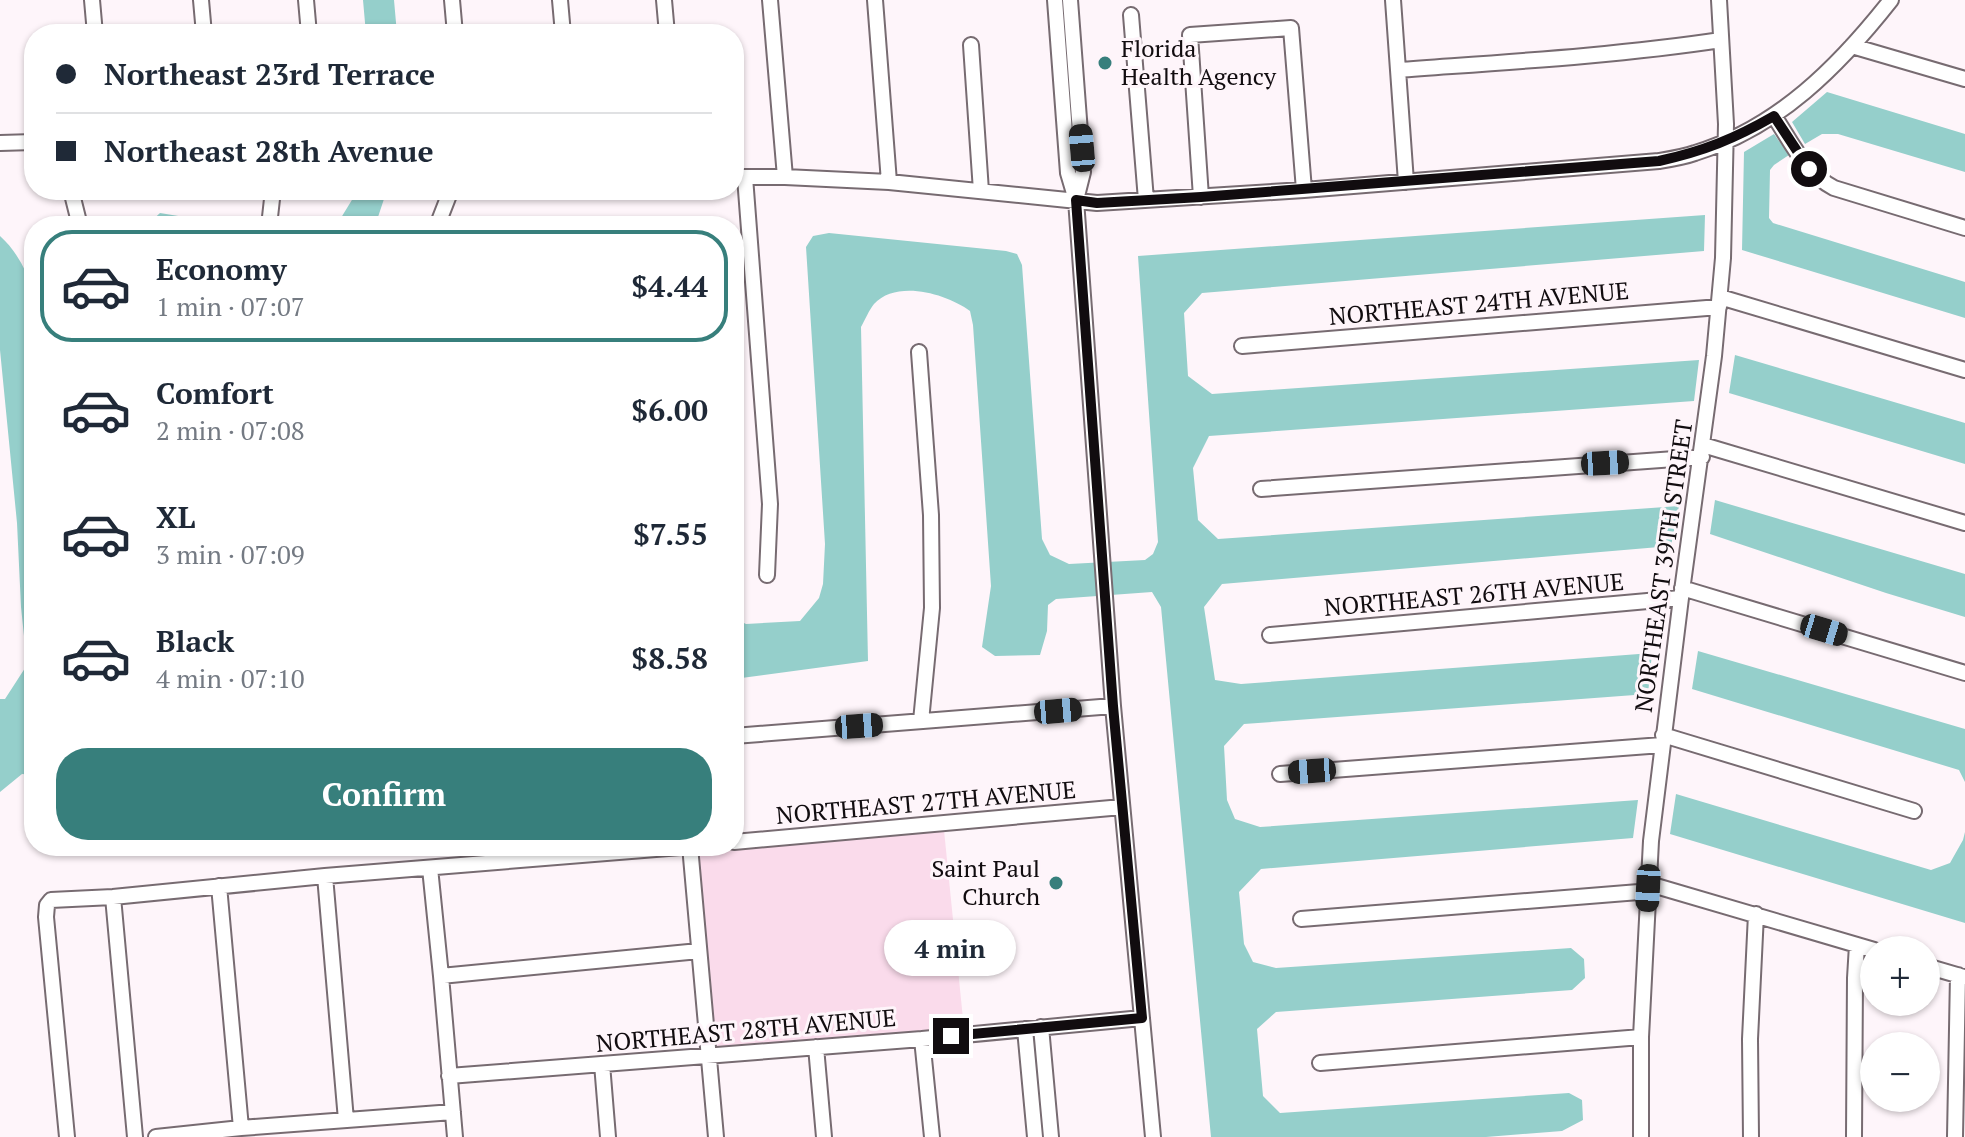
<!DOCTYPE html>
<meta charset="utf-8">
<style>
:root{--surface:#fff;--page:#f2f2f3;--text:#1f2937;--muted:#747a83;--line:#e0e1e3;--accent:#377f7c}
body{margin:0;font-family:"PT Serif",serif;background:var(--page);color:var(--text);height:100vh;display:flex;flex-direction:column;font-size:30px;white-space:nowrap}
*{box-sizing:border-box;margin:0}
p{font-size:26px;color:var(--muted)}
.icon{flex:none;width:44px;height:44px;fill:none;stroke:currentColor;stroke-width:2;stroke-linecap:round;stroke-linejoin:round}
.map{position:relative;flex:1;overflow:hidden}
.sheet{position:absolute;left:24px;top:216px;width:720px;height:640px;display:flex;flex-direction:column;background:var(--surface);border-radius:32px;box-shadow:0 2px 6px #0004}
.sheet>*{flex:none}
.hud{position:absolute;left:24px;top:24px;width:720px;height:176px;border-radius:32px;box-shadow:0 2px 6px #0004;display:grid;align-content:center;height:176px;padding:0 32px;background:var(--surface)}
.fabs{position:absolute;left:1860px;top:936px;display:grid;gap:16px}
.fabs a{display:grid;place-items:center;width:80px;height:80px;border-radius:50%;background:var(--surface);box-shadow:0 2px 6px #0004;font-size:40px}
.end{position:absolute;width:36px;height:36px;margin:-18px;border:10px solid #110c0f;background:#fff;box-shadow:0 0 0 4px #fff}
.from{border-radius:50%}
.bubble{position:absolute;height:56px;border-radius:28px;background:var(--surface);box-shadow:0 2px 6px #0004;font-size:26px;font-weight:600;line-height:56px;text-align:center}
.car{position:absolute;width:24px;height:48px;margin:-24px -12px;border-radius:10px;box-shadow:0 0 6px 2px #0007;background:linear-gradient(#222 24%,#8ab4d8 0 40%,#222 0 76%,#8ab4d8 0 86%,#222 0)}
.hud b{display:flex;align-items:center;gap:28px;height:76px;font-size:30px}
.hud b+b{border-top:2px solid var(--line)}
.hud i{width:20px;height:20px;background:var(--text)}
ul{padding:14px 0 0;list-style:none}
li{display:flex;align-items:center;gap:24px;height:112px;margin:0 16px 12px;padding:0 16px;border:4px solid transparent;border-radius:32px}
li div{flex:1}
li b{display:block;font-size:30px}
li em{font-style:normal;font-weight:600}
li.active{border-color:var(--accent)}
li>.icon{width:72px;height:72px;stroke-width:1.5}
.button{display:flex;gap:16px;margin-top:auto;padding:16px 32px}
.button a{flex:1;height:92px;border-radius:32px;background:var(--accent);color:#fff;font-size:32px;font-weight:600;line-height:92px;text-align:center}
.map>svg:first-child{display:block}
.green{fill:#fadbeb}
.water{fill:#95cfcb}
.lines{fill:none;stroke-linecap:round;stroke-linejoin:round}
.minor-casing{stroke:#776b71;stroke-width:18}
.minor{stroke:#fff;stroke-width:14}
.route{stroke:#110c0f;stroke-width:10}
.poi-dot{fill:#377f7c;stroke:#fef5fa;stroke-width:3}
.labels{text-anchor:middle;stroke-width:6;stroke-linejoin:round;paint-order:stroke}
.poi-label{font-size:24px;fill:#110c0f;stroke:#fef5fa;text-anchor:start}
.street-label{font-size:24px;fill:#110c0f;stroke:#fef5fa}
</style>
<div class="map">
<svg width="1965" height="1137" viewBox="0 0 1965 1137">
<rect width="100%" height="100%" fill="#fef5fa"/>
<path class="green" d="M944,830L964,1029L714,1050L697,851Z"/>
<path class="water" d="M363,0H394L397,34H366Z
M1827,92L1965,134V172L1838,134H1822L1805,144L1792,122Z
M1774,134L1789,155L1774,165L1770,170L1769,218L1773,223L1965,282V318L1742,250L1744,152Z
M358,190H387L375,226H336Z
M160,213L239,226H146Z
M1705,215L1704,251L1202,293L1184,313L1188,376L1212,394L1699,360L1694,401L1209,436L1193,468L1198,520L1218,539L1679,506L1671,546L1222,584L1204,607L1215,680L1241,684L1652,653L1648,694L1244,724L1224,746L1227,800L1235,819L1260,827L1638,800L1633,838L1261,869L1239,892L1244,944L1253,962L1276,968L1571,948L1584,959L1585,978L1572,990L1276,1012L1257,1029L1263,1096L1280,1113L1569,1093L1582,1100L1583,1120L1562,1131L1486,1137H1211L1161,607L1152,592L1056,599L1048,605L1047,631L1040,655L995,656L982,647L991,586L973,325L970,311C947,294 897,279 874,304C869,310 865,320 861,327L868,661L734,679V618L746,624L800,621L819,598L823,584L825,544L806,247L813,236L829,233L1006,251L1017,254L1022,265L1042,539L1050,555L1069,564L1145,560L1153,554L1158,542L1138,256Z
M0,236C17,251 26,271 34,291V775L22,774L0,792V699H5L27,665L21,607L17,523L0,350Z
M1735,355L1965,423V464L1729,393Z
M1715,500L1965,574V617L1886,593L1710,534Z
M1698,651L1965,729V782L1959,770L1692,689Z
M1676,794L1931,870L1950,863L1963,840L1965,832V923L1670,834Z"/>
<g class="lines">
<g class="minor-casing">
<path id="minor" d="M92,0L95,34
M201,0L204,34
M306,0L309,34
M452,0L455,34
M560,0L563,34
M664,0L667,34
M770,0L785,177
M875,0L889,182
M1055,0L1068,173L1076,200L1113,706L1153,1137
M1070,0L1083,172L1076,200
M1393,0L1406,182
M1131,15L1146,200
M971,45L981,191
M1852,46L1965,79
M1398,70C1506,62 1614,56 1721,40
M1774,116C1792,143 1805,173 1834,188L1965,228
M0,143L34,142
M734,177H785L889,182L1097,203L1304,190L1659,161C1671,159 1684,157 1695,153C1778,128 1839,66 1891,0
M745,177L770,504L767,575
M71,190L80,226
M1201,197L1190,35L1291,28L1304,190
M269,226L273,190
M437,226L451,190
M1720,297L1965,370
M1242,346L1719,307
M919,352L931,515L932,608L921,721
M1703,445L1965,523
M1261,489L1702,457
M1682,588L1965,673
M1270,635L1681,598
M1663,735L1914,811
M734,736L1113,706
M1280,774L1662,745
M734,842L1122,807
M690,846L716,1137
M430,868L441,976L455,1137
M325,876L346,1120
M219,886L241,1128
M113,897L135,1137
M1301,919L1639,892L1656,886L1874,950
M1926,966L1964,977
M441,976L699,951
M1041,1027L1051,1137
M1025,1029L1035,1137
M922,1039L932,1137
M816,1047L824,1137
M1320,1063L1641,1037
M602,1064L608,1137
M449,1076L922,1039L1142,1018
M67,1137L46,917L47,905L51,900L113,897L325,876L693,846
M156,1137L241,1128L453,1112
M1641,1137V1037L1651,841L1681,598L1714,356L1723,258L1726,124L1719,0
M1751,1137L1750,1039L1756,914
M1854,1137L1855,978L1857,945
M1955,1137L1958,975"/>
</g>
<use href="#minor" class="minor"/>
</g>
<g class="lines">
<path class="route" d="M951,1036L1142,1018L1113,706L1076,200L1097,203L1201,197L1659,161C1704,151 1734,139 1774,116L1809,169"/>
</g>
<g class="poi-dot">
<circle cx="1105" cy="63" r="8"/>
<circle cx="1056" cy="883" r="8"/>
</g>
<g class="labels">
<g class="poi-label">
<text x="1121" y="57">Florida<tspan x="1121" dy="28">Health Agency</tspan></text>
<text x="1040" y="877" text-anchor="end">Saint Paul<tspan x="1040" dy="28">Church</tspan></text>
</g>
<g class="street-label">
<text transform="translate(1479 304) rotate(-5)" y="8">NORTHEAST 24TH AVENUE</text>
<text transform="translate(1664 566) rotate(-82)" y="8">NORTHEAST 39TH STREET</text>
<text transform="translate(1474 595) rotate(-5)" y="8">NORTHEAST 26TH AVENUE</text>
<text transform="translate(926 803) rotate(-5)" y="8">NORTHEAST 27TH AVENUE</text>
<text transform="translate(746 1031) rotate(-5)" y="8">NORTHEAST 28TH AVENUE</text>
</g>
</g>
</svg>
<div class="fabs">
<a>+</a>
<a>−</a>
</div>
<i class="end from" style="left:1809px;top:169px"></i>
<i class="end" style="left:951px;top:1036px"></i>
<div class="bubble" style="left:884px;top:920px;width:132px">4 min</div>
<i class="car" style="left:1082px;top:148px;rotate:355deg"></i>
<i class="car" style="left:1605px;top:463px;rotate:87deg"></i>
<i class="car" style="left:1824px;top:630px;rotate:107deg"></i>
<i class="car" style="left:1058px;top:711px;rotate:85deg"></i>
<i class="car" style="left:859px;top:726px;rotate:86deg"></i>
<i class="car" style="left:1312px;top:771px;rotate:266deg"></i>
<i class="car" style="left:1648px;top:888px;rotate:183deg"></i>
<div class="hud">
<b><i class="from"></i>Northeast 23rd Terrace</b>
<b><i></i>Northeast 28th Avenue</b>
</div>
<section class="sheet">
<ul>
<li class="active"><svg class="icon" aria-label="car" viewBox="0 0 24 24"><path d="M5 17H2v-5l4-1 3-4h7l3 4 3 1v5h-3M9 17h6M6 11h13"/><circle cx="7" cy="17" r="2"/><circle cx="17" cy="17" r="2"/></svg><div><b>Economy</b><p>1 min · 07:07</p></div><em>$4.44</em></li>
<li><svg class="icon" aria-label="car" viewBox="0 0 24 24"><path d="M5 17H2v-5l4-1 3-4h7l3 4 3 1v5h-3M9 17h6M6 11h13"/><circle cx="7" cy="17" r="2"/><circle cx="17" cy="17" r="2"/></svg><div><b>Comfort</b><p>2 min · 07:08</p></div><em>$6.00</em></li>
<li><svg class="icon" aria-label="car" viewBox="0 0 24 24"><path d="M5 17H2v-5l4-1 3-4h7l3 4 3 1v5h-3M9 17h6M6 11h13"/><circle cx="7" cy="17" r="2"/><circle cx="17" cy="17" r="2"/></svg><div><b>XL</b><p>3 min · 07:09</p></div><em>$7.55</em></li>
<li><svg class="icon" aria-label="car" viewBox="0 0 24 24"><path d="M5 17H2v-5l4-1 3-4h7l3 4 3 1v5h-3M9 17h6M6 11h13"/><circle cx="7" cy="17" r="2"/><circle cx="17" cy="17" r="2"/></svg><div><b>Black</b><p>4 min · 07:10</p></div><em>$8.58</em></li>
</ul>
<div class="button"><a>Confirm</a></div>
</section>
</div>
